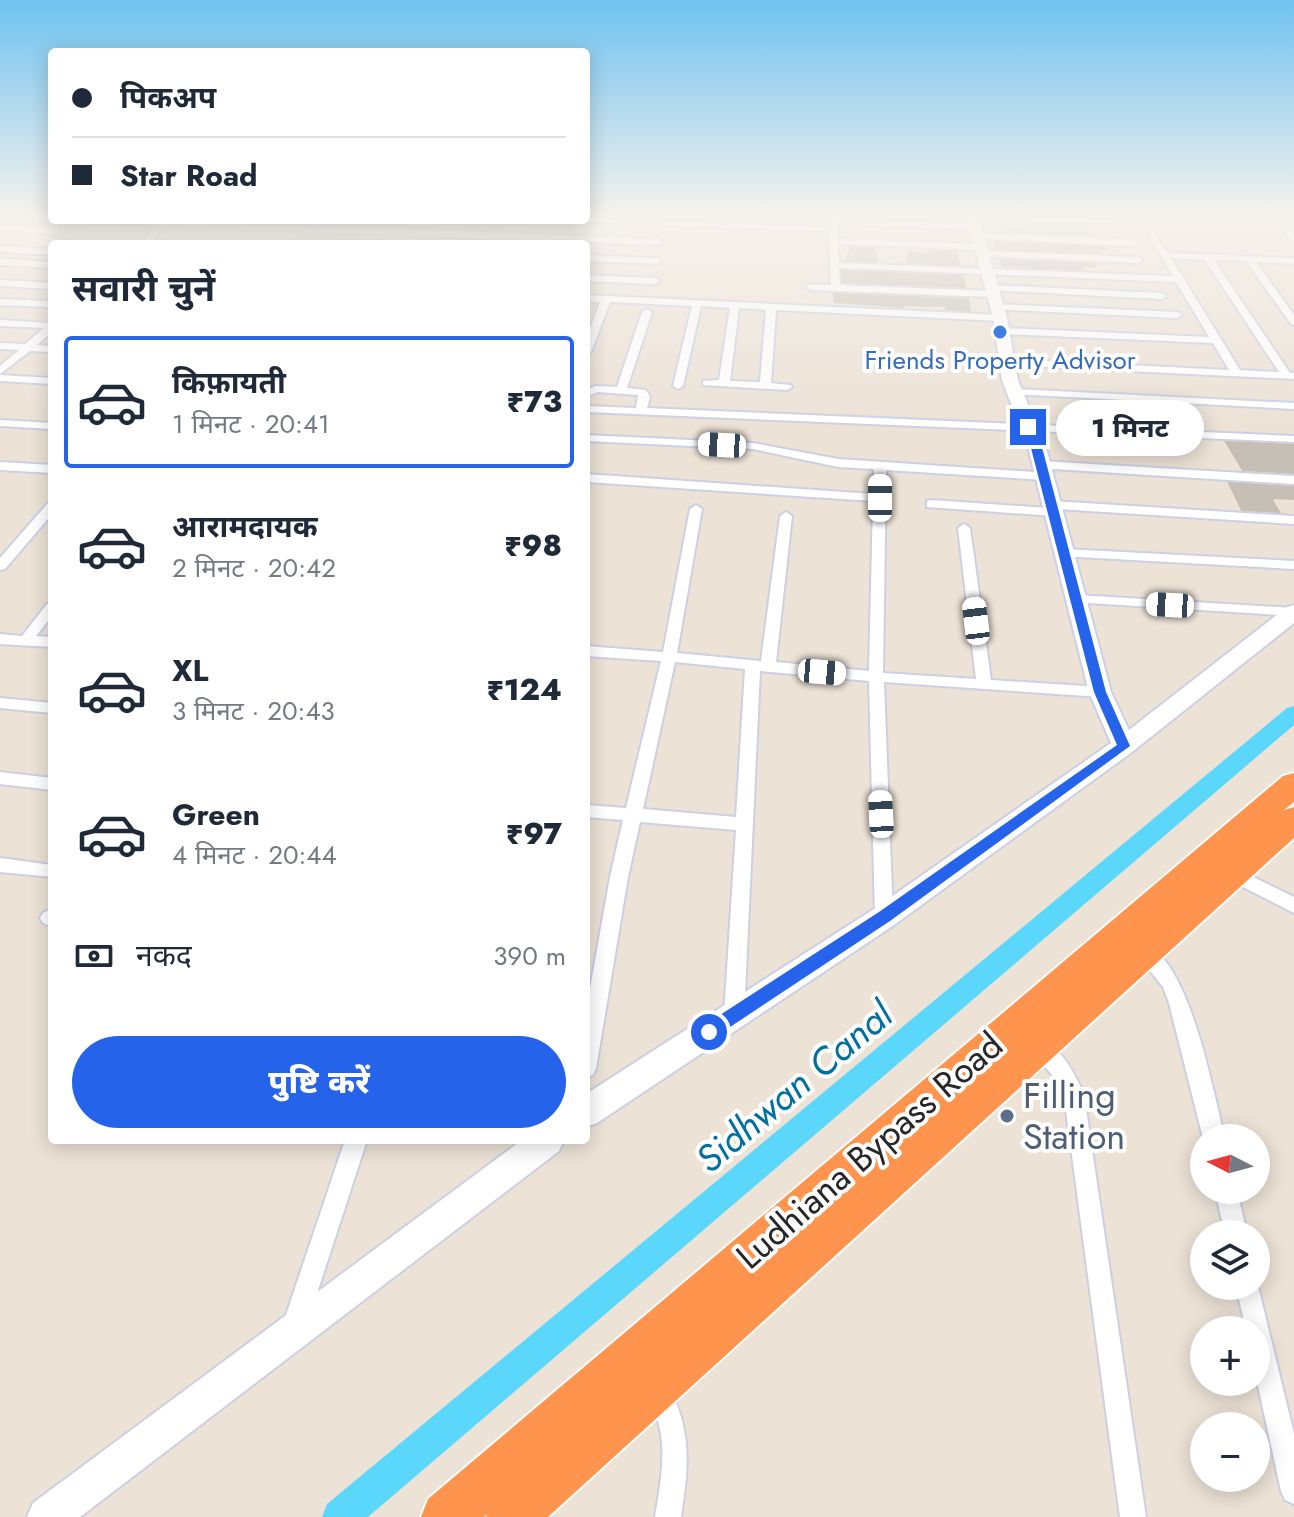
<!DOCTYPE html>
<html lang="hi">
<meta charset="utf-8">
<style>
:root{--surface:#fff;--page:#f6f6f7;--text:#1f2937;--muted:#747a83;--line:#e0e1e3;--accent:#2563eb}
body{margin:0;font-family:Jost,"Noto Sans Devanagari",sans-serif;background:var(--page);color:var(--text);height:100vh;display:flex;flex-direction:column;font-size:30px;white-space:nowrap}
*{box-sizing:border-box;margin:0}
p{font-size:26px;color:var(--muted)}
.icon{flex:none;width:44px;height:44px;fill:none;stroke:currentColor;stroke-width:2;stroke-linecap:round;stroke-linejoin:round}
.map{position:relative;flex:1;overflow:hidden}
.details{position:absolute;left:48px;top:240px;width:542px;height:904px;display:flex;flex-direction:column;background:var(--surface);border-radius:8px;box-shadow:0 4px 20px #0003}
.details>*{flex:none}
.hud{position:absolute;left:48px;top:48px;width:542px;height:176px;border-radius:8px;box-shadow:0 4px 20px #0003;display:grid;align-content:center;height:176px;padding:0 24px;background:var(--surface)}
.needle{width:52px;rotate:276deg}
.controls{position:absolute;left:1190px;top:1124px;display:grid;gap:16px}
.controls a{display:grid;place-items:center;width:80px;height:80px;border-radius:50%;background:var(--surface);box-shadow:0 4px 20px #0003;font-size:40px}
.end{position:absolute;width:36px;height:36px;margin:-18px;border:10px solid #2563eb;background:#fff;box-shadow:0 0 0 4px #fff}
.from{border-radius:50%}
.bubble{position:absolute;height:56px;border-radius:28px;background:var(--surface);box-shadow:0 4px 20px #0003;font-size:26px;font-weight:800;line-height:56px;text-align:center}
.car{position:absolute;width:24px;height:48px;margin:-24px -12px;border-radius:10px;box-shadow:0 0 6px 2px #0007;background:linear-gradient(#fff 24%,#345 0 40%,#fff 0 76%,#345 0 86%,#fff 0)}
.hud b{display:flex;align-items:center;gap:28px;height:76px;font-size:30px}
.hud b+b{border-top:2px solid var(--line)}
.hud i{width:20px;height:20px;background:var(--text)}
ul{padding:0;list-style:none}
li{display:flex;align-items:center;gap:24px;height:132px;margin:0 16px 12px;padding:0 8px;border:4px solid transparent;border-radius:8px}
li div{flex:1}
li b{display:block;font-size:30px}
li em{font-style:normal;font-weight:800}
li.selected{border-color:var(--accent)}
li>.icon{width:72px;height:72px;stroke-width:1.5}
h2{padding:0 24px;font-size:36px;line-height:96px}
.pay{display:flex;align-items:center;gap:20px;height:88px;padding:0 24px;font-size:30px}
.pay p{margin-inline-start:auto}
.action{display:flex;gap:16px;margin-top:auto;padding:16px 24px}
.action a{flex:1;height:92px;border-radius:48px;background:var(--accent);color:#fff;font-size:32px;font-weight:800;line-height:92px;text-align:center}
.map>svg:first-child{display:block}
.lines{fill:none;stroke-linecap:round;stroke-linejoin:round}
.canal{fill:#5bd7fc;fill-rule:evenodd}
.building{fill:#c6bfb6;stroke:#c7beb0;stroke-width:2}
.street-casing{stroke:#cbd0e2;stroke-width:4}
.secondary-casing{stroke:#cbd0e2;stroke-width:4}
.highway-casing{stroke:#fff;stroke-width:4}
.street{fill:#fff;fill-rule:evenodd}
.secondary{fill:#fff;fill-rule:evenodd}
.highway{fill:#ff944e;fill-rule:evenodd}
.route{fill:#2563eb}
.shop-dot{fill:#3f7fe0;stroke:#fff;stroke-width:3}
.service-dot{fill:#5c6f8a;stroke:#fff;stroke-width:3}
.labels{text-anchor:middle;stroke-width:8;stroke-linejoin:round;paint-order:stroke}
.far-shop-label{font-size:26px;fill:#366cbe;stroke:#fff}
.near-service-label{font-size:36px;fill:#4e5e75;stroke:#fff;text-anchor:start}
.near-street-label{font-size:36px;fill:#272727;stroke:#fff}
.near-water-label{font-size:38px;font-style:italic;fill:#0070a2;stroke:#fff}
</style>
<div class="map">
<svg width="1294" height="1517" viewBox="0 0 1294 1517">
<rect width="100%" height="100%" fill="#ece2d6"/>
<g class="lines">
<path class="canal" d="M1294,706V725L368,1517H322L327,1504L1287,708Z"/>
</g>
<path class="building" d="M1027,224L1082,225L1092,235L1005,231L1004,229L1030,227Z
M995,242L1104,247L1106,249H1095L1097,252L997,249Z
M851,248L875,249L877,261L846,260Z
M929,251L956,252L959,265L908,263L909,252L925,255L930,254Z
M1001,260L1094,264L1095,267L1082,266L1084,270L1003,266Z
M842,271L962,276L965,287L843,282Z
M834,294L968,299L970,311L946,309L947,306L903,305V307L835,302Z
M1226,442L1294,445V473L1243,470Z
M1229,483L1294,487V499L1271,498L1279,512L1242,510Z"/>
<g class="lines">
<g class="street-casing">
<path id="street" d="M0,215L52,216L54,220L0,218Z
M828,215H836V219L976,224L980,227L976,230L837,224L838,239L981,244L985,247L981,250L838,244L839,263L1173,276L1148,234L1152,231L1168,253L1294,258V264L1256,262L1294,315V325L1291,324L1246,261L1214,260L1290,373H1294V379L1007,365L1002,362L1007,359L1229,370L1213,343L1002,334L997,331L1002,328L1209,337L1176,282L839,268L840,285L992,291L997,294L992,297L811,290L806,287L808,285H831L829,232L586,222L582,220H586V218L828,227ZM1171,258L1205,260L1279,372L1240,370Z
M970,215L1115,219L1119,221L1115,223L973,219Z
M1249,215H1294V219H1281L1294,234V243L1272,218Z
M78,220H172L659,239L663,242L659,245L167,226L149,244H140L158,225L82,222Z
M0,225L56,228L60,231L56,234L0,231Z
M978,233L1134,240L1138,243L1134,246L975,238L974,236Z
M0,246L52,249V255L0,252Z
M983,251L1139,257L1143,260L1139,263L980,256L979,254Z
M586,255L657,258L661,261L657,264L586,261Z
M0,259L52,262V268L0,265Z
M586,275L655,278L660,281L655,284L586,281Z
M0,280L52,283V289L0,286Z
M991,285L1162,293L1167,296L1162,299L988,290V286Z
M586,295L1000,315L1005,318L1000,321L776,310L771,383L791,385L792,387L787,390L703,385V381L719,380L730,308L701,306L683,386L678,389L673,386L692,306L610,302L591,352L586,355V339L600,302L586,301ZM739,308L766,310L760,382L730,381Z
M0,299L52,301V307L0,305Z
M996,304L1177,312L1182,315L1177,318L993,309V305Z
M647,309L652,312L627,388L646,390L650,397L647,408L1294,436V442L586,412V406L636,408L638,395L598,392L586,397V390L596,386L617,387L642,312Z
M0,320L52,323V332L37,345L52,346V352L30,351L0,374V366L19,350L0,349V343L25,344L44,328L0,326Z
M0,375L52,378V384L0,381Z
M1015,389L1294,403V409L1011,394L1010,392Z
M0,420L52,423V429L0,426Z
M586,435L753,443L838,459L1048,473L1050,476L1044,480L886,470L883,673L976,679L958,528L964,524L970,528L991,680L1100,687L1108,692L1100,697L884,682L893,917L890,922L884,924L878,922L875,917L869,681L760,671L744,1015L741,1021L734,1024L727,1021L724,1015L736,830L640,822L628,877L596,1068L593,1075L586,1077V1011L610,877L623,820L586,817V805L626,808L661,661L586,656V646L663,652L690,509L696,505L702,509L677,653L761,661L780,516L786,512L792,516L776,662L869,671L873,501L586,482V474L873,494L874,469L838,467L753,449L586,441ZM675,662L745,669L736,817L643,809Z
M1041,461L1294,476V484L1037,468L1035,465Z
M0,462L52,465V473L0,470Z
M931,500L1049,508L1046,505L1052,501L1294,516V524L1057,509L1060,512L1054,516L927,507V501Z
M52,502V514L5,569L0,570V558L48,503Z
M1065,549L1294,561V569L1060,556V550Z
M1077,595L1294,608V616L1072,602L1070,599Z
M52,603V616L36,636L52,637V647L0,644V634L22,636L47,604Z
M0,698L52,703V713L0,708Z
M0,772L52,778V790L0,784Z
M0,858L52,865V877L0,872Z
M1233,867L1294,897V913L1227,879L1224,874L1227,869Z
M49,910L52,911V927L43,923L40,918L43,913Z
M1144,944C1190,960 1213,1093 1225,1138H1203L1169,1003L1163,987L1135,952L1137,946Z
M1037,1037C1061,1046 1075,1073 1084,1095L1146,1517H1120L1064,1095L1052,1075L1027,1046L1030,1040Z
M345,1140H367L307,1324L304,1333L295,1336L286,1333L283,1324Z
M1215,1190H1237L1247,1234H1225Z
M1256,1278L1294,1434V1504L1285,1500L1281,1491L1256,1377V1330H1246L1236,1286H1256Z
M657,1379C668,1384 672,1392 676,1403C692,1441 687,1477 681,1517H655C660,1486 667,1452 658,1421C655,1411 649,1402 644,1392L648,1383Z"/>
</g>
<g class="secondary-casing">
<path id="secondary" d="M966,215H978L1007,318L1018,380L1047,451L1111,692L1129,730L1287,607L1294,605V623L1132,752L894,925L597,1123L586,1127V1094L874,909L1111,743L1089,692L1029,451L1002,380L993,318Z
M522,1140H564L559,1151L80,1517H27L33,1503Z"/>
</g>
<g class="highway-casing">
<path id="highway" d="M1294,773V802L1284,810L1294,807V838L548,1517H486L487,1514L484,1517H421L428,1499L1283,776Z"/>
</g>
<use href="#street" class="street"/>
<use href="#secondary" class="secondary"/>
<use href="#highway" class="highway"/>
</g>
<linearGradient id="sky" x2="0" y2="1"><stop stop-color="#6fc2f0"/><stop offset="0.5" stop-color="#f6f2ed"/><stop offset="1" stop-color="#f6f2ed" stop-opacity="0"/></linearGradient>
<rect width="1294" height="428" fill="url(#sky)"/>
<path class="route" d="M1025,425L1033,427L1043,451L1106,692L1130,746L890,921L715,1037H703V1026L879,912L1117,745L1094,692Z"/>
<circle class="shop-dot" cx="1000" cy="332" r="8"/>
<circle class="service-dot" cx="1007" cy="1116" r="8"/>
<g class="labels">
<g class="far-shop-label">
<text x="1000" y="369">Friends Property Advisor</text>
</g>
<g class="near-service-label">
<text x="1023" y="1108">Filling<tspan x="1023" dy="41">Station</tspan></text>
</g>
<g class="near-street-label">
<text transform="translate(869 1150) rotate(-41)" y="13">Ludhiana Bypass Road</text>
</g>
<g class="near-water-label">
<text transform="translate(794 1087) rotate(-40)" y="13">Sidhwan Canal</text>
</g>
</g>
</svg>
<div class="controls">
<a><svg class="needle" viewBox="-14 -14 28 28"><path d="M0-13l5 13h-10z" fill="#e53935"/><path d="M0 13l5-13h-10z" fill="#747a83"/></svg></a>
<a><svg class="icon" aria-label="layers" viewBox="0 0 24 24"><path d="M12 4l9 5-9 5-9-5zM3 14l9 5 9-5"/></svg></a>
<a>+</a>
<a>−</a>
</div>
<i class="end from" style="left:709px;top:1032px"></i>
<i class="end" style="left:1028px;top:427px"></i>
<div class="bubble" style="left:1056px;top:400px;width:148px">1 मिनट</div>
<i class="car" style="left:722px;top:445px;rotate:273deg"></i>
<i class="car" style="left:880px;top:498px;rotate:0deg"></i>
<i class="car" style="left:1170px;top:605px;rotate:273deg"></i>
<i class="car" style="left:976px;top:621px;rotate:353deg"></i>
<i class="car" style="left:822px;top:672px;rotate:95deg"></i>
<i class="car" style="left:881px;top:814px;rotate:357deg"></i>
<div class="hud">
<b><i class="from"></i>पिकअप</b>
<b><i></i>Star Road</b>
</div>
<section class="details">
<h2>सवारी चुनें</h2>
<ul>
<li class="selected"><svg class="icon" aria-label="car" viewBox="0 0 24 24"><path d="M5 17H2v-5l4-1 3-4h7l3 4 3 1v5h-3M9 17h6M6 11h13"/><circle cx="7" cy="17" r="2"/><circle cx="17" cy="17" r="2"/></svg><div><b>किफ़ायती</b><p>1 मिनट · 20:41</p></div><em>₹73</em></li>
<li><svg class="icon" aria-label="car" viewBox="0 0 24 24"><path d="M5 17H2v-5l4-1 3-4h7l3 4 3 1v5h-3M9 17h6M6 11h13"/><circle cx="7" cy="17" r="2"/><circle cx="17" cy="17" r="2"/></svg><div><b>आरामदायक</b><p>2 मिनट · 20:42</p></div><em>₹98</em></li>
<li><svg class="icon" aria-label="car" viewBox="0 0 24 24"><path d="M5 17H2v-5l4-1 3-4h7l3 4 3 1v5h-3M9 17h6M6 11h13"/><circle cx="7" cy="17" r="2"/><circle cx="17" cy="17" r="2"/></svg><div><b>XL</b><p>3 मिनट · 20:43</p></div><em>₹124</em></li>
<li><svg class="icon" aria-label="car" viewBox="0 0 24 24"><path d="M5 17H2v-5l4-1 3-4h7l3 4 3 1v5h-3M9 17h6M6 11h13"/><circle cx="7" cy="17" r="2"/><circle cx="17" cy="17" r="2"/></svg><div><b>Green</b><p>4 मिनट · 20:44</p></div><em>₹97</em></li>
</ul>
<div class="pay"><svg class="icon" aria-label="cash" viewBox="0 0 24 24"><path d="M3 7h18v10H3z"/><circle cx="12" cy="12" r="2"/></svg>नकद<p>390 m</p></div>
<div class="action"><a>पुष्टि करें</a></div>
</section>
</div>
